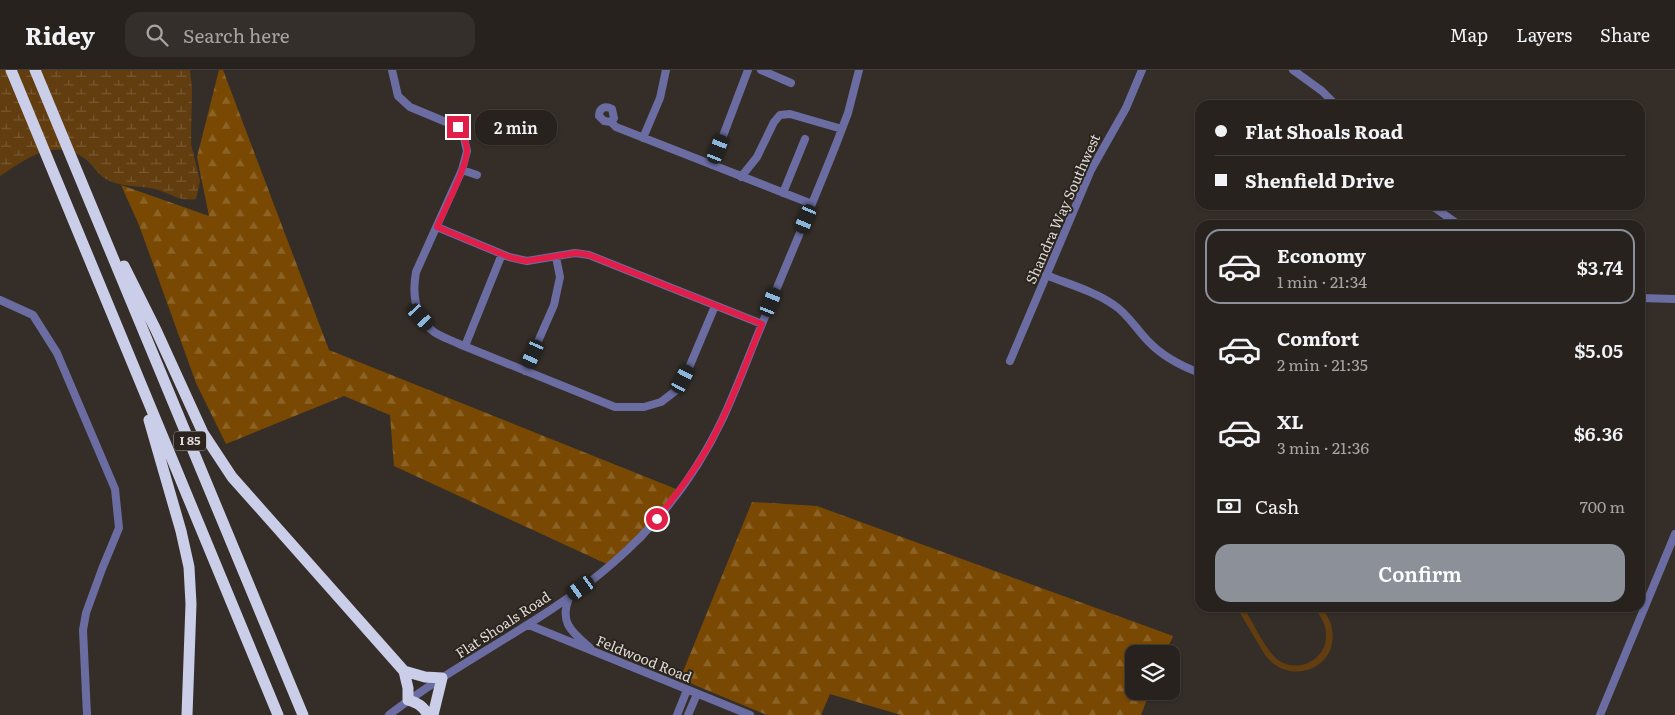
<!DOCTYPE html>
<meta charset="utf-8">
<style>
:root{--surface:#28221e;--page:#342f2b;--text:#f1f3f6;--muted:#a5a4a4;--line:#443f3c;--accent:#8c9099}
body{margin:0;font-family:Literata,serif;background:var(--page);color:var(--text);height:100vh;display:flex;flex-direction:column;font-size:19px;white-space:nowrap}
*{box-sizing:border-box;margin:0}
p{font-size:16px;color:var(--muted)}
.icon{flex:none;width:28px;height:28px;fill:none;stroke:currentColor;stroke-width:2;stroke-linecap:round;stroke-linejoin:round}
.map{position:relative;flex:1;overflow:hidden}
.details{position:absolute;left:1195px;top:150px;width:450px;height:392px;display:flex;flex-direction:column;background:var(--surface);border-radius:15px;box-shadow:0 1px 4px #0004,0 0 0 1px var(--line)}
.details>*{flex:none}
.top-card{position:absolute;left:1195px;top:30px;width:450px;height:110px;border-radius:15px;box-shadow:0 1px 4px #0004,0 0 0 1px var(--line);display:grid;align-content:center;height:110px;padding:0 20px;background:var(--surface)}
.fabs{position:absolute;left:1125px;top:575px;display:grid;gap:10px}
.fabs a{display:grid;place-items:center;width:55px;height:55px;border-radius:10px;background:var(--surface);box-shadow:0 1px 4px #0004,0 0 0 1px var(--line);font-size:25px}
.end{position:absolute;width:22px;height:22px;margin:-11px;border:6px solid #e11d48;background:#fff;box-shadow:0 0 0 2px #fff}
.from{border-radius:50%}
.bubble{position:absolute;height:35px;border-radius:15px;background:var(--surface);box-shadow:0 1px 4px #0004,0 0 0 1px var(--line);font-size:16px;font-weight:600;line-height:35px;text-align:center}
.car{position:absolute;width:15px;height:30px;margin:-15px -8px;border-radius:6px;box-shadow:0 0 4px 1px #0007;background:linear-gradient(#222 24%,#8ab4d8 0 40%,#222 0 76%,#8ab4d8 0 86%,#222 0)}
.top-card b{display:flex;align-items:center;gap:18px;height:48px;font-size:19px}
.top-card b+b{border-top:1px solid var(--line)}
.top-card i{width:12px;height:12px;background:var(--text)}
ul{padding:9px 0 0;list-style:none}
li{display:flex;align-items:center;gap:15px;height:75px;margin:0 10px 8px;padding:0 10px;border:2px solid transparent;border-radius:15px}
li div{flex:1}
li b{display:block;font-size:19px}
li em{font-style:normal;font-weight:600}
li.active{border-color:var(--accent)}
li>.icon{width:45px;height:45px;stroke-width:1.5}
.pay{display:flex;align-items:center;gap:12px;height:55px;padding:0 20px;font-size:19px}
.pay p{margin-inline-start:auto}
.button{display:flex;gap:10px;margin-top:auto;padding:10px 20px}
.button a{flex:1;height:58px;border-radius:15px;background:var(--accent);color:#fff;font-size:20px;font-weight:600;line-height:58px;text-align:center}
header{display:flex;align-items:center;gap:30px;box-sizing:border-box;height:70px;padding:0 25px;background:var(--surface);border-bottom:1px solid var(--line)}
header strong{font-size:24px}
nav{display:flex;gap:28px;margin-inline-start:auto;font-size:18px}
.search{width:350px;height:45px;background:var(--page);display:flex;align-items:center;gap:12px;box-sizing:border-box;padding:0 18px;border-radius:15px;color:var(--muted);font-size:19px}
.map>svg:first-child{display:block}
.grass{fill:#623d0f}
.forest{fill:url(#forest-firs)}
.wetland{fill:url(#wetland-marsh)}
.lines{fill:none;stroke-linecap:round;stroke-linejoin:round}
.minor{stroke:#6b6da2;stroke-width:8}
.highway{stroke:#cbcee8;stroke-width:11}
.route{stroke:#e11d48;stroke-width:6}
.labels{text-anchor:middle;stroke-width:4;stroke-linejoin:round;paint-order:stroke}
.shield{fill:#2b251e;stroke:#a9a49f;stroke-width:1}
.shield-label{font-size:12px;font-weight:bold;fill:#dfdad6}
.street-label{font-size:14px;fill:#dfdad6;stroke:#2b251e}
</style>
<header>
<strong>Ridey</strong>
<div class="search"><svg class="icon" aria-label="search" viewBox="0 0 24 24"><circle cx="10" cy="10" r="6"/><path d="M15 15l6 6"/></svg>Search here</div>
<nav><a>Map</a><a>Layers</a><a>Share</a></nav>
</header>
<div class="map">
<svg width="1675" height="645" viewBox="0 0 1675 645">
<defs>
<pattern id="forest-firs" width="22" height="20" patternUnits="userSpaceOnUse" patternTransform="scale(1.25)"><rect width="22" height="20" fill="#794903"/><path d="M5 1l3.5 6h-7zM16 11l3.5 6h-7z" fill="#8c6327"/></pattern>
<pattern id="wetland-marsh" width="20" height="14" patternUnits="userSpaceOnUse" patternTransform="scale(1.25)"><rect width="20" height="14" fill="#623d0f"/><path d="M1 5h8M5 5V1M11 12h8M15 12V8" fill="none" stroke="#785831"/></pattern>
</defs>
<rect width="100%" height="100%" fill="#352e28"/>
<path class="grass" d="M1237,538H1244C1252,551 1266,581 1278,590C1298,604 1326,590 1326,566C1327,555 1320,546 1315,538H1322C1326,544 1331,551 1332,559C1339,599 1289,617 1265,585Z"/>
<path class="forest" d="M219,0H223L329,280L676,419L644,470L611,496L394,396L390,345L344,326L226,374L196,313L139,155L121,115L209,146L197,87Z
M752,432L817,436L1173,566L1165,584H1134V621H1150L1141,645H901L830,624L821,645H767L680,609Z"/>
<path class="wetland" d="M0,0H190L192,18L191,74L200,111L196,129C181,132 169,123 155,119C138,115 118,118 103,107C96,102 92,93 84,88C53,67 26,89 0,106Z"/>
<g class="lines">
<path class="minor" d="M392,0L398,26L410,37L458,57L464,68L467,81L462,100L416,202C412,224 414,246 434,262C441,267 451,270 459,274L615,337H644L661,332L678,319L688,300L715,236
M761,0L791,13
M1293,0L1322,21L1336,35
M611,52L604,51L599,46C599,38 605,35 612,39L614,48L611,52L616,57L812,134
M643,68L660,28L666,0
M712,95L748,0
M462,100L477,105
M741,107L757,87L774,52L780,45L790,44L842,59
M783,123L805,69
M1431,135L1459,155
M437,157L509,187L527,191L575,183L589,185L762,254
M1046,205C1068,214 1094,221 1114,235C1128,244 1136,259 1148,271C1162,286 1181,296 1200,303
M1640,228L1675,229
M0,230L33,245L57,283L115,419L119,458L102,499L86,543L83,560L87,645
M465,276L502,184
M1010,291L1091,100L1126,38L1142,0
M525,301L554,235L560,207L556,187
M569,528C559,553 572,562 590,578
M529,555L750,645
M389,645C461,589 546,552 614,492C660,452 697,403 723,348C737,318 749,285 762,254C787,193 813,133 837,72L848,43L859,0
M677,645L687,620
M688,645L697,624
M1600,645L1675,464"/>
<path class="highway" d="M11,0L278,645
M35,0L303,645
M124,196L156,260L203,363L232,407L404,601L408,618V630C418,633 423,636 428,645
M149,350L181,461L189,497L191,534L187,645
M404,601L425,607L442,608L433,645"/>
</g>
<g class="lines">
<path class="route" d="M458,57C462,64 466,70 467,79C468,95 444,140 437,157L509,187L526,191L576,183L589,185L762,254C745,295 730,338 708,377C693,403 675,426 657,449"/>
</g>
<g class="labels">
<rect class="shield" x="174" y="361.5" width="32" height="19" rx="4"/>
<g class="shield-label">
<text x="190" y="375">I 85</text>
</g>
<g class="street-label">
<text transform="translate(1063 139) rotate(-66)" y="5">Shandra Way Southwest</text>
<text transform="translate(503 555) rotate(-33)" y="5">Flat Shoals Road</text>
<text transform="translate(644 589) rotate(22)" y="5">Feldwood Road</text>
</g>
</g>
</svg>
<div class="fabs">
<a><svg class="icon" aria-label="layers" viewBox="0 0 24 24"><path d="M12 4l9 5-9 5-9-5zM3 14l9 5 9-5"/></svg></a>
</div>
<i class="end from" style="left:657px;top:449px"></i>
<i class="end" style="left:458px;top:57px"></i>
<div class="bubble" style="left:475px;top:40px;width:82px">2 min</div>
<i class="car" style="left:718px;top:79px;rotate:21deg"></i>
<i class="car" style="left:806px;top:149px;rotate:203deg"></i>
<i class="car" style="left:771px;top:232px;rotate:22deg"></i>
<i class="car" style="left:421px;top:247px;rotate:138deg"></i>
<i class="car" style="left:533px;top:284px;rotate:204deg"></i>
<i class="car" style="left:683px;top:309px;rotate:28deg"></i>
<i class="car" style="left:581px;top:518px;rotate:235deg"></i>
<div class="top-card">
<b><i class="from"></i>Flat Shoals Road</b>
<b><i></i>Shenfield Drive</b>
</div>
<section class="details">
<ul>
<li class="active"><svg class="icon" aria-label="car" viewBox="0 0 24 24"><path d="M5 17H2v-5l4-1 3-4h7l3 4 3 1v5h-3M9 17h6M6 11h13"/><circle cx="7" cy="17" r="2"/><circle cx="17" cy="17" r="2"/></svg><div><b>Economy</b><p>1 min · 21:34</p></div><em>$3.74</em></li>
<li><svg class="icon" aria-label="car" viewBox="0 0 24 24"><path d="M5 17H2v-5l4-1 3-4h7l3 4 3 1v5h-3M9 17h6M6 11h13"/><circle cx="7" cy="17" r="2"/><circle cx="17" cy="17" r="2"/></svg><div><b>Comfort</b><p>2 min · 21:35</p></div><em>$5.05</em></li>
<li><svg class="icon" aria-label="car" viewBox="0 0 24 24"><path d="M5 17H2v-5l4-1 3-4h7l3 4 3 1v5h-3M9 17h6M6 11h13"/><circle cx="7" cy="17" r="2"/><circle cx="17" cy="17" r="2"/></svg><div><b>XL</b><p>3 min · 21:36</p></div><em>$6.36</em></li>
</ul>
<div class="pay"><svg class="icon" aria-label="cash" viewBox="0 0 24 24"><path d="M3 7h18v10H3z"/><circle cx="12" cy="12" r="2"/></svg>Cash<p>700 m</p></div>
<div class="button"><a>Confirm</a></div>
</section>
</div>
